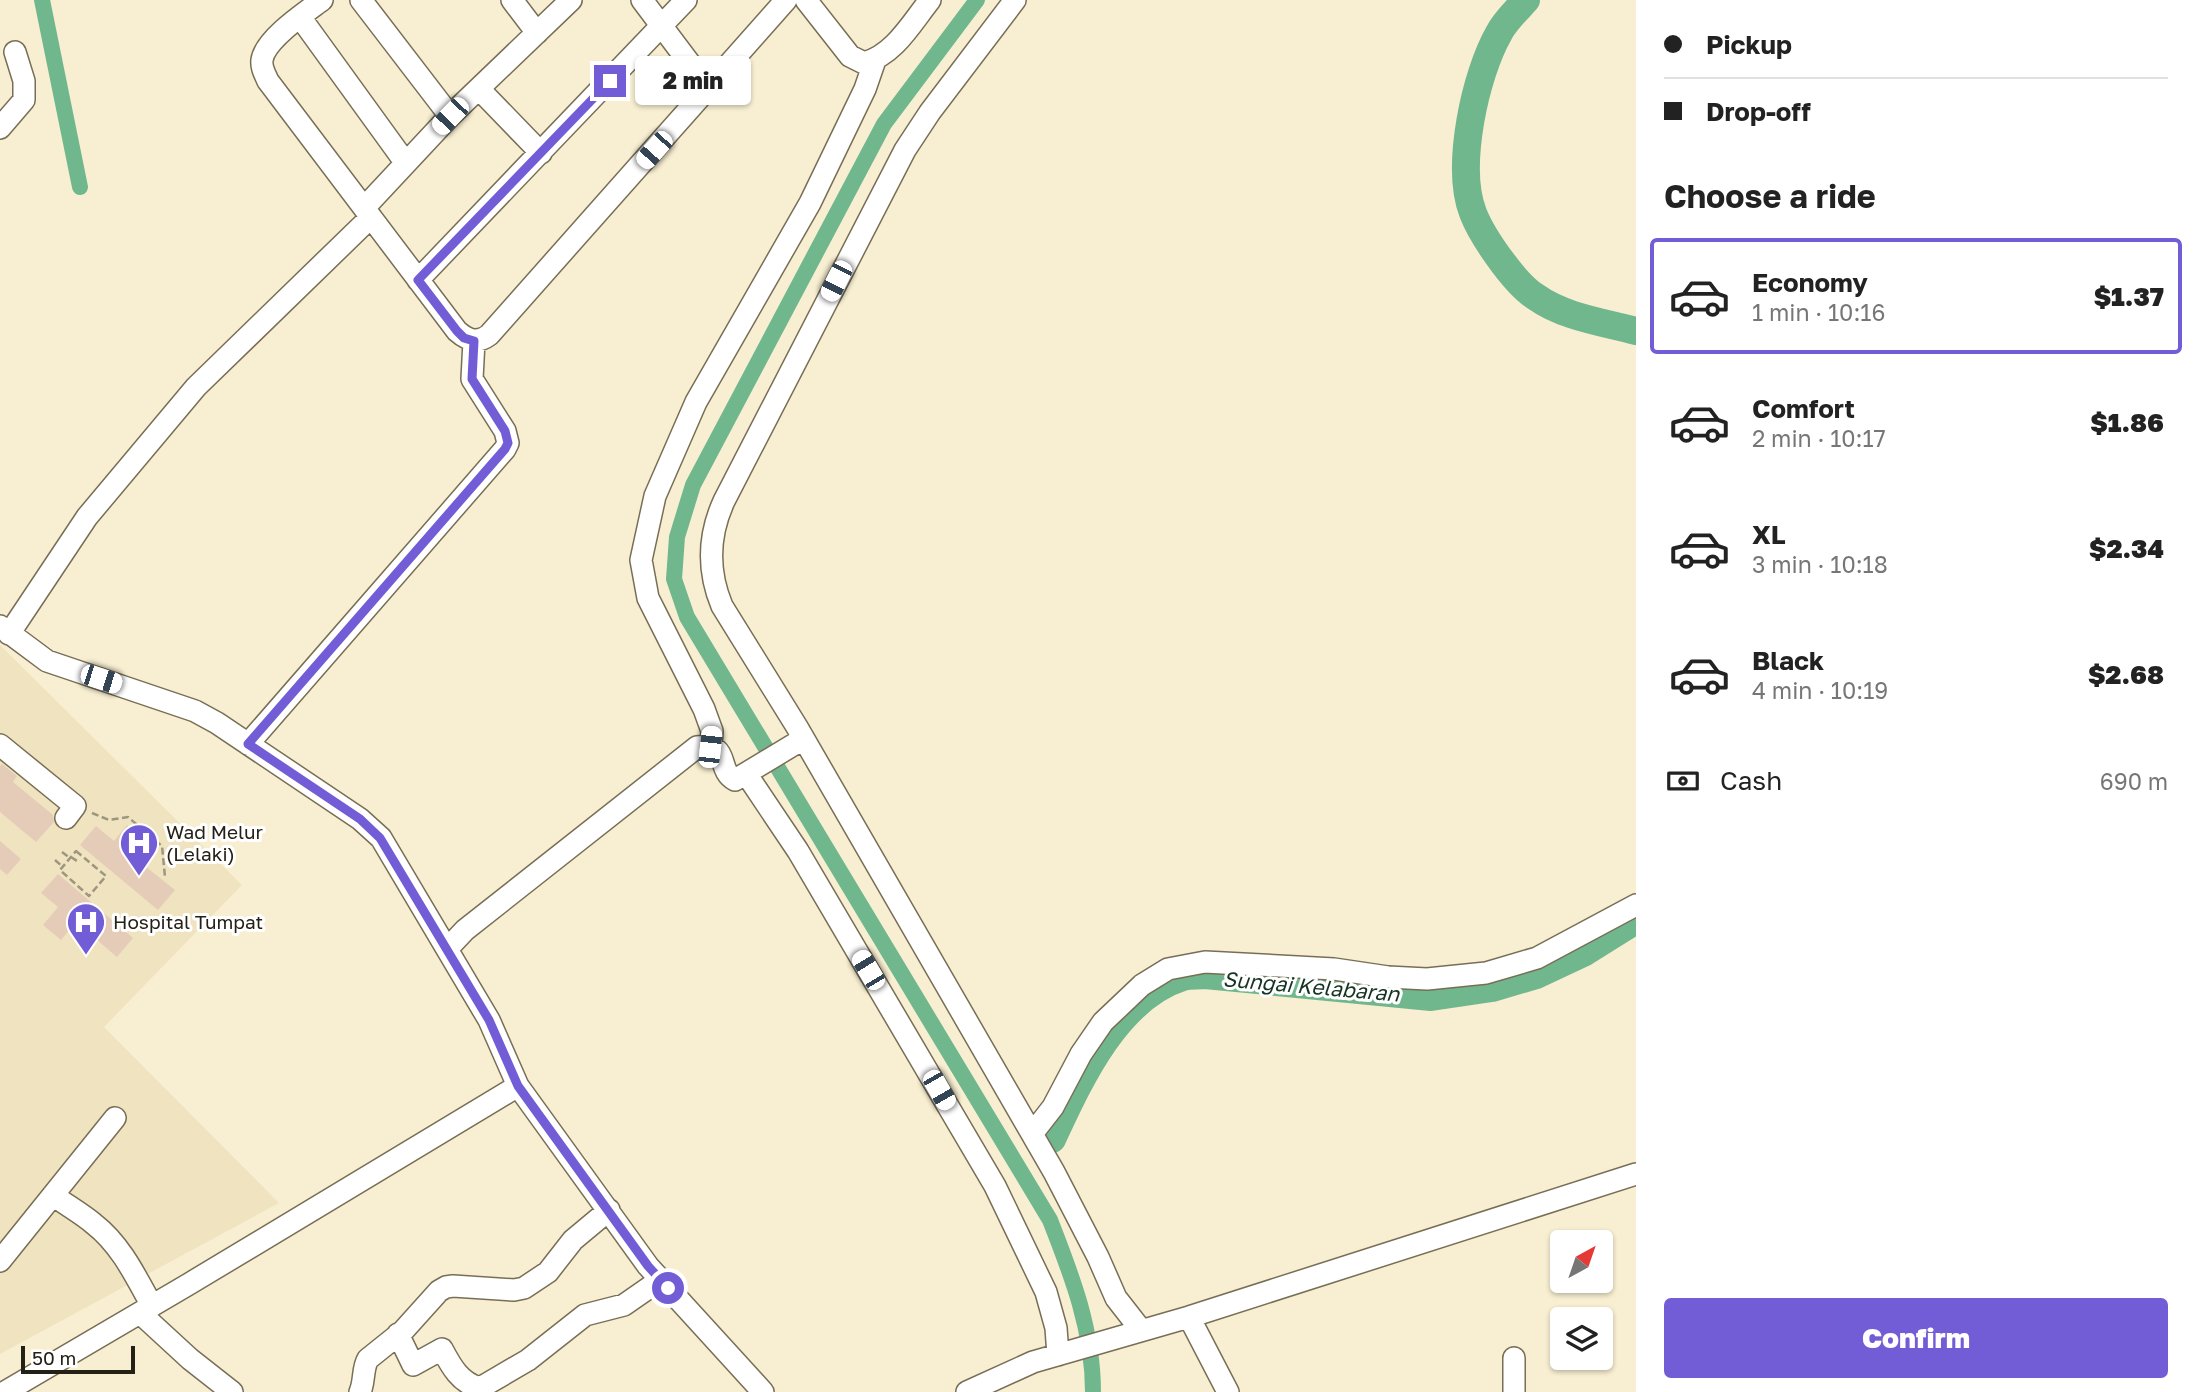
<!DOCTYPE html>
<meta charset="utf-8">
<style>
:root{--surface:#fff;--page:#f2f2f2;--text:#222;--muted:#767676;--line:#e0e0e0;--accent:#725dd7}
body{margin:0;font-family:"Golos Text",sans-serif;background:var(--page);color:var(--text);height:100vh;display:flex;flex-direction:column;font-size:26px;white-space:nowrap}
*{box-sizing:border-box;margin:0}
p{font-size:23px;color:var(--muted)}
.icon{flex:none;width:38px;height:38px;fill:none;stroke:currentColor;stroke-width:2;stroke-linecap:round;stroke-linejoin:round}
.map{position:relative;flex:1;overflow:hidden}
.sheet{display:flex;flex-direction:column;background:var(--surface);width:560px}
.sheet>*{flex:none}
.top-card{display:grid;align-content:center;height:154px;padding:0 28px;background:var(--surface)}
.needle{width:46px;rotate:40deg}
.tools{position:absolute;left:1550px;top:1230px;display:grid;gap:14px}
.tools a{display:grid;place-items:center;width:63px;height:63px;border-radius:7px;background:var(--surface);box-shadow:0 2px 5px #0004;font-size:35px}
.scale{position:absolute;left:21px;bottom:18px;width:114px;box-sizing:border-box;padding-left:7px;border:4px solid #232015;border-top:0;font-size:19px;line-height:24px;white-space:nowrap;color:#232015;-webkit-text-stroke:5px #fff;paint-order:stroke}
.end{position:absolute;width:32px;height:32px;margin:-16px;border:9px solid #725dd7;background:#fff;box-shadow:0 0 0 4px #fff}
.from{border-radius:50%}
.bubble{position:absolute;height:49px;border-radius:7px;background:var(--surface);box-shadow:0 2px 5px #0004;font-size:23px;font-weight:800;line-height:49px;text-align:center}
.car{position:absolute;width:21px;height:42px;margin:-21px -10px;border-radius:9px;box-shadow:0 0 5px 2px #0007;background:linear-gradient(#fff 24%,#345 0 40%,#fff 0 76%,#345 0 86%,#fff 0)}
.top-card b{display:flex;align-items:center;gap:24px;height:66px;font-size:26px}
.top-card b+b{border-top:2px solid var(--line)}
.top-card i{width:18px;height:18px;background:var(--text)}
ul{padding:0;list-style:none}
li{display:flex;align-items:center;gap:21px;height:116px;margin:0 14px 10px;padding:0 14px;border:4px solid transparent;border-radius:7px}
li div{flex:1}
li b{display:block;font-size:26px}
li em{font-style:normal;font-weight:800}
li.current{border-color:var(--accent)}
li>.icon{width:63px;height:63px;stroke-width:1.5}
h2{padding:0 28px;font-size:32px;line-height:84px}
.pay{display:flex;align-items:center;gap:18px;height:77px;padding:0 28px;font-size:26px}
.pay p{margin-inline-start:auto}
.primary-button{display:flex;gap:14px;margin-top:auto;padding:14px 28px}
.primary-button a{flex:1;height:80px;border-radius:7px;background:var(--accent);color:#fff;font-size:28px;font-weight:800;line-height:80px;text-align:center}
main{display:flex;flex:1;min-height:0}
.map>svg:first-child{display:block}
.built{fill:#f0e4c0}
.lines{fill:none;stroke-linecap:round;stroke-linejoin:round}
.canal{stroke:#71b78d;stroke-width:16}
.river{stroke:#71b78d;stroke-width:28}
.building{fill:#e5ccb9}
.minor-casing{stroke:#776e55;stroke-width:24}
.path{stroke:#9d9781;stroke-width:2.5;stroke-dasharray:7 3.5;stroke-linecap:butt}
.minor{stroke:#fff;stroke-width:21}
.route{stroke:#725dd7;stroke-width:9}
.labels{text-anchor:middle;stroke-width:6;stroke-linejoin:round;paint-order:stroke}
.poi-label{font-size:19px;fill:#232015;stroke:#fff;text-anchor:start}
.water-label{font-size:21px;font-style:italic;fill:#153423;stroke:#fff}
</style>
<main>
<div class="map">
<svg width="1636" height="1392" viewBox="0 0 1636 1392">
<rect width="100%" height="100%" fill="#f8efd2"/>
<path class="built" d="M0,645L242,885L104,1027L279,1203L0,1354Z"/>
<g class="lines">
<path class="canal" d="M42,0L80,187
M977,0L884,124L693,485L677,537L674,579L687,617L1050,1220C1072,1276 1093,1330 1093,1392"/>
<path class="river" d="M1526,0C1517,10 1505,21 1499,33C1475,75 1455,167 1473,213C1480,231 1491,247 1503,263C1512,275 1523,289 1536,297C1564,317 1603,322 1636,331
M1052,1139C1079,1081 1116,998 1183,977C1189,975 1198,976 1205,975L1431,997L1492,988L1536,975L1585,952L1636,920"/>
</g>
<path class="building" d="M2,764L17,776L13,782L53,815L54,822L36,842L0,812V766Z
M127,825L147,842L144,845L155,854L145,866L175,890L158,910L80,845L96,826L114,841Z
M0,841L21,859L7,875L0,869Z
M58,874L133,938L117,957L76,922L61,940L43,925L58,907L41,893Z"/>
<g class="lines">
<g class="minor-casing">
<path id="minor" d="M322,0C306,12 265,39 262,60C261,68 265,74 268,81L457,331C467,340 477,344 489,335L786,0
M361,0L450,116
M512,0L537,33
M642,0L709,89
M806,0L850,56L864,63C894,55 911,24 930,0
M1015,0L930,112L905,150L724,501C708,536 707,570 722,606L797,727L1054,1172L1098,1257L1116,1298L1141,1330
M300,17L405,162
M479,89L541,153
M0,128L24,100V81L15,52
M364,208L450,116L571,0
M418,280L686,0
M0,626L47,661L195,711L217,723L360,819L381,838L489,1020L518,1086L648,1266L763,1392
M9,634L87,517L196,387L371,217
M248,744L505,449L508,443L505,431L472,379L474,341
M0,745L75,806L66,818
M711,747L712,731L704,709L648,598L641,560L655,496L696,402L810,203L865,89L875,60
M747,775L798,851L995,1186L1046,1292L1056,1328L1058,1355
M448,948L465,930L697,747C732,743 715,769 735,780L803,739
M1032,1134L1053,1107L1081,1054L1103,1022L1142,985L1168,969L1205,962L1334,969L1388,977L1427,979L1486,973L1537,958L1636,905
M53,1195C66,1205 81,1213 94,1224C121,1245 136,1277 152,1306
M0,1261L115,1118
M140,1313L190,1359L232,1392
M1189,1317L1228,1392
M398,1334L413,1365L442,1349C451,1366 460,1383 480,1388L528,1360L585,1315L624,1305L660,1280
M1514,1358V1392
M5,1392L189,1284L518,1086
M360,1392C365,1381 362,1369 368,1359L403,1331L439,1291L446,1287L453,1286L514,1290L524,1288L548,1272L573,1240L609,1210
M967,1392L1033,1362L1189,1317L1636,1174"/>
</g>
<path class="path" d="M92,813L109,820L128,817L162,846L165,877
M76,851L106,876L89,896L60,870Z
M62,852L70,858
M71,857L77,861
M55,860L63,867"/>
<use href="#minor" class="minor"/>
</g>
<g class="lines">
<path class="route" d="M610,81L418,280L457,331L464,338L474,341L472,379L505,431L508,443L505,449L248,744L360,819L380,838L489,1020L518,1086L648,1266L668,1288"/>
</g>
<defs>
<g id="hospital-pin" transform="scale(2.0125)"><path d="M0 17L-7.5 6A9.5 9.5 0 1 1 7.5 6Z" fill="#725dd7" stroke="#fff"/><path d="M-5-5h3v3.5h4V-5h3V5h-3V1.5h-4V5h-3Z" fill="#fff"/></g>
</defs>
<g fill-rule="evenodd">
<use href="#hospital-pin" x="139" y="843"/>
<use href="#hospital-pin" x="86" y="922"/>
</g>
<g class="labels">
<g class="poi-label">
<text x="166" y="839">Wad Melur<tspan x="166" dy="22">(Lelaki)</tspan></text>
<text x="113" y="929">Hospital Tumpat</text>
</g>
<g class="water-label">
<text transform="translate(1311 987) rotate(5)" y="7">Sungai Kelabaran</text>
</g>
</g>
</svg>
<div class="tools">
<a><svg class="needle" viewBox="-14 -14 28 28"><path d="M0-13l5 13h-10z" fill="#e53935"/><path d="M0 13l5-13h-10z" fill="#767676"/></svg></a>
<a><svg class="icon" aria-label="layers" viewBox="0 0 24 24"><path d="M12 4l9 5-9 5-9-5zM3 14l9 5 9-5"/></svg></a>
</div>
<div class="scale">50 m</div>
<i class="end from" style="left:668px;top:1288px"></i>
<i class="end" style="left:610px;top:81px"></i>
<div class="bubble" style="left:635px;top:56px;width:116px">2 min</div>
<i class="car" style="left:450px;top:116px;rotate:224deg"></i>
<i class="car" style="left:654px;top:150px;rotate:222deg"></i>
<i class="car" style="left:836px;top:281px;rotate:207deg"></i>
<i class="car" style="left:101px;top:679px;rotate:108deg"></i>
<i class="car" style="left:710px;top:747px;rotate:6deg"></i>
<i class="car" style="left:868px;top:970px;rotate:329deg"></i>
<i class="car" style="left:939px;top:1090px;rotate:150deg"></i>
</div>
<section class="sheet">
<div class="top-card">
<b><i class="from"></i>Pickup</b>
<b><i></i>Drop-off</b>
</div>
<h2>Choose a ride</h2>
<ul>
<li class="current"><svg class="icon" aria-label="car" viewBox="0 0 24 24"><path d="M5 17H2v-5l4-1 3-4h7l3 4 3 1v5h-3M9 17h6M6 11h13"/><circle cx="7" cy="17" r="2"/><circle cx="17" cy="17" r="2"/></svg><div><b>Economy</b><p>1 min · 10:16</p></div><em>$1.37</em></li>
<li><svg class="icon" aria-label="car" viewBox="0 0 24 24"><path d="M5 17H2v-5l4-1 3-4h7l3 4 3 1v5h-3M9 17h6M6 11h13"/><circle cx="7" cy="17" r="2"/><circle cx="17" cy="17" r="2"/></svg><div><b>Comfort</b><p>2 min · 10:17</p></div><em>$1.86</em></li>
<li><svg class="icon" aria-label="car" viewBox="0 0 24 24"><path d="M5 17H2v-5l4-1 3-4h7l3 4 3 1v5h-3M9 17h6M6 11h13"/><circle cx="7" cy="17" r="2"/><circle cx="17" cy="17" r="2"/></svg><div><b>XL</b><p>3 min · 10:18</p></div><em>$2.34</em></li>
<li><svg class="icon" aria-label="car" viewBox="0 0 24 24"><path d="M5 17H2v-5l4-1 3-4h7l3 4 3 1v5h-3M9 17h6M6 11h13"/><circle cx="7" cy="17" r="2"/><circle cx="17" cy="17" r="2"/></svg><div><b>Black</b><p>4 min · 10:19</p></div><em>$2.68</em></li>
</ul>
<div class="pay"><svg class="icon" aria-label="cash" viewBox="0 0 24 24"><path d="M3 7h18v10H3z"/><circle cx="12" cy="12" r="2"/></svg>Cash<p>690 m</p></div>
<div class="primary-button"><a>Confirm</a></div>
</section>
</main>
